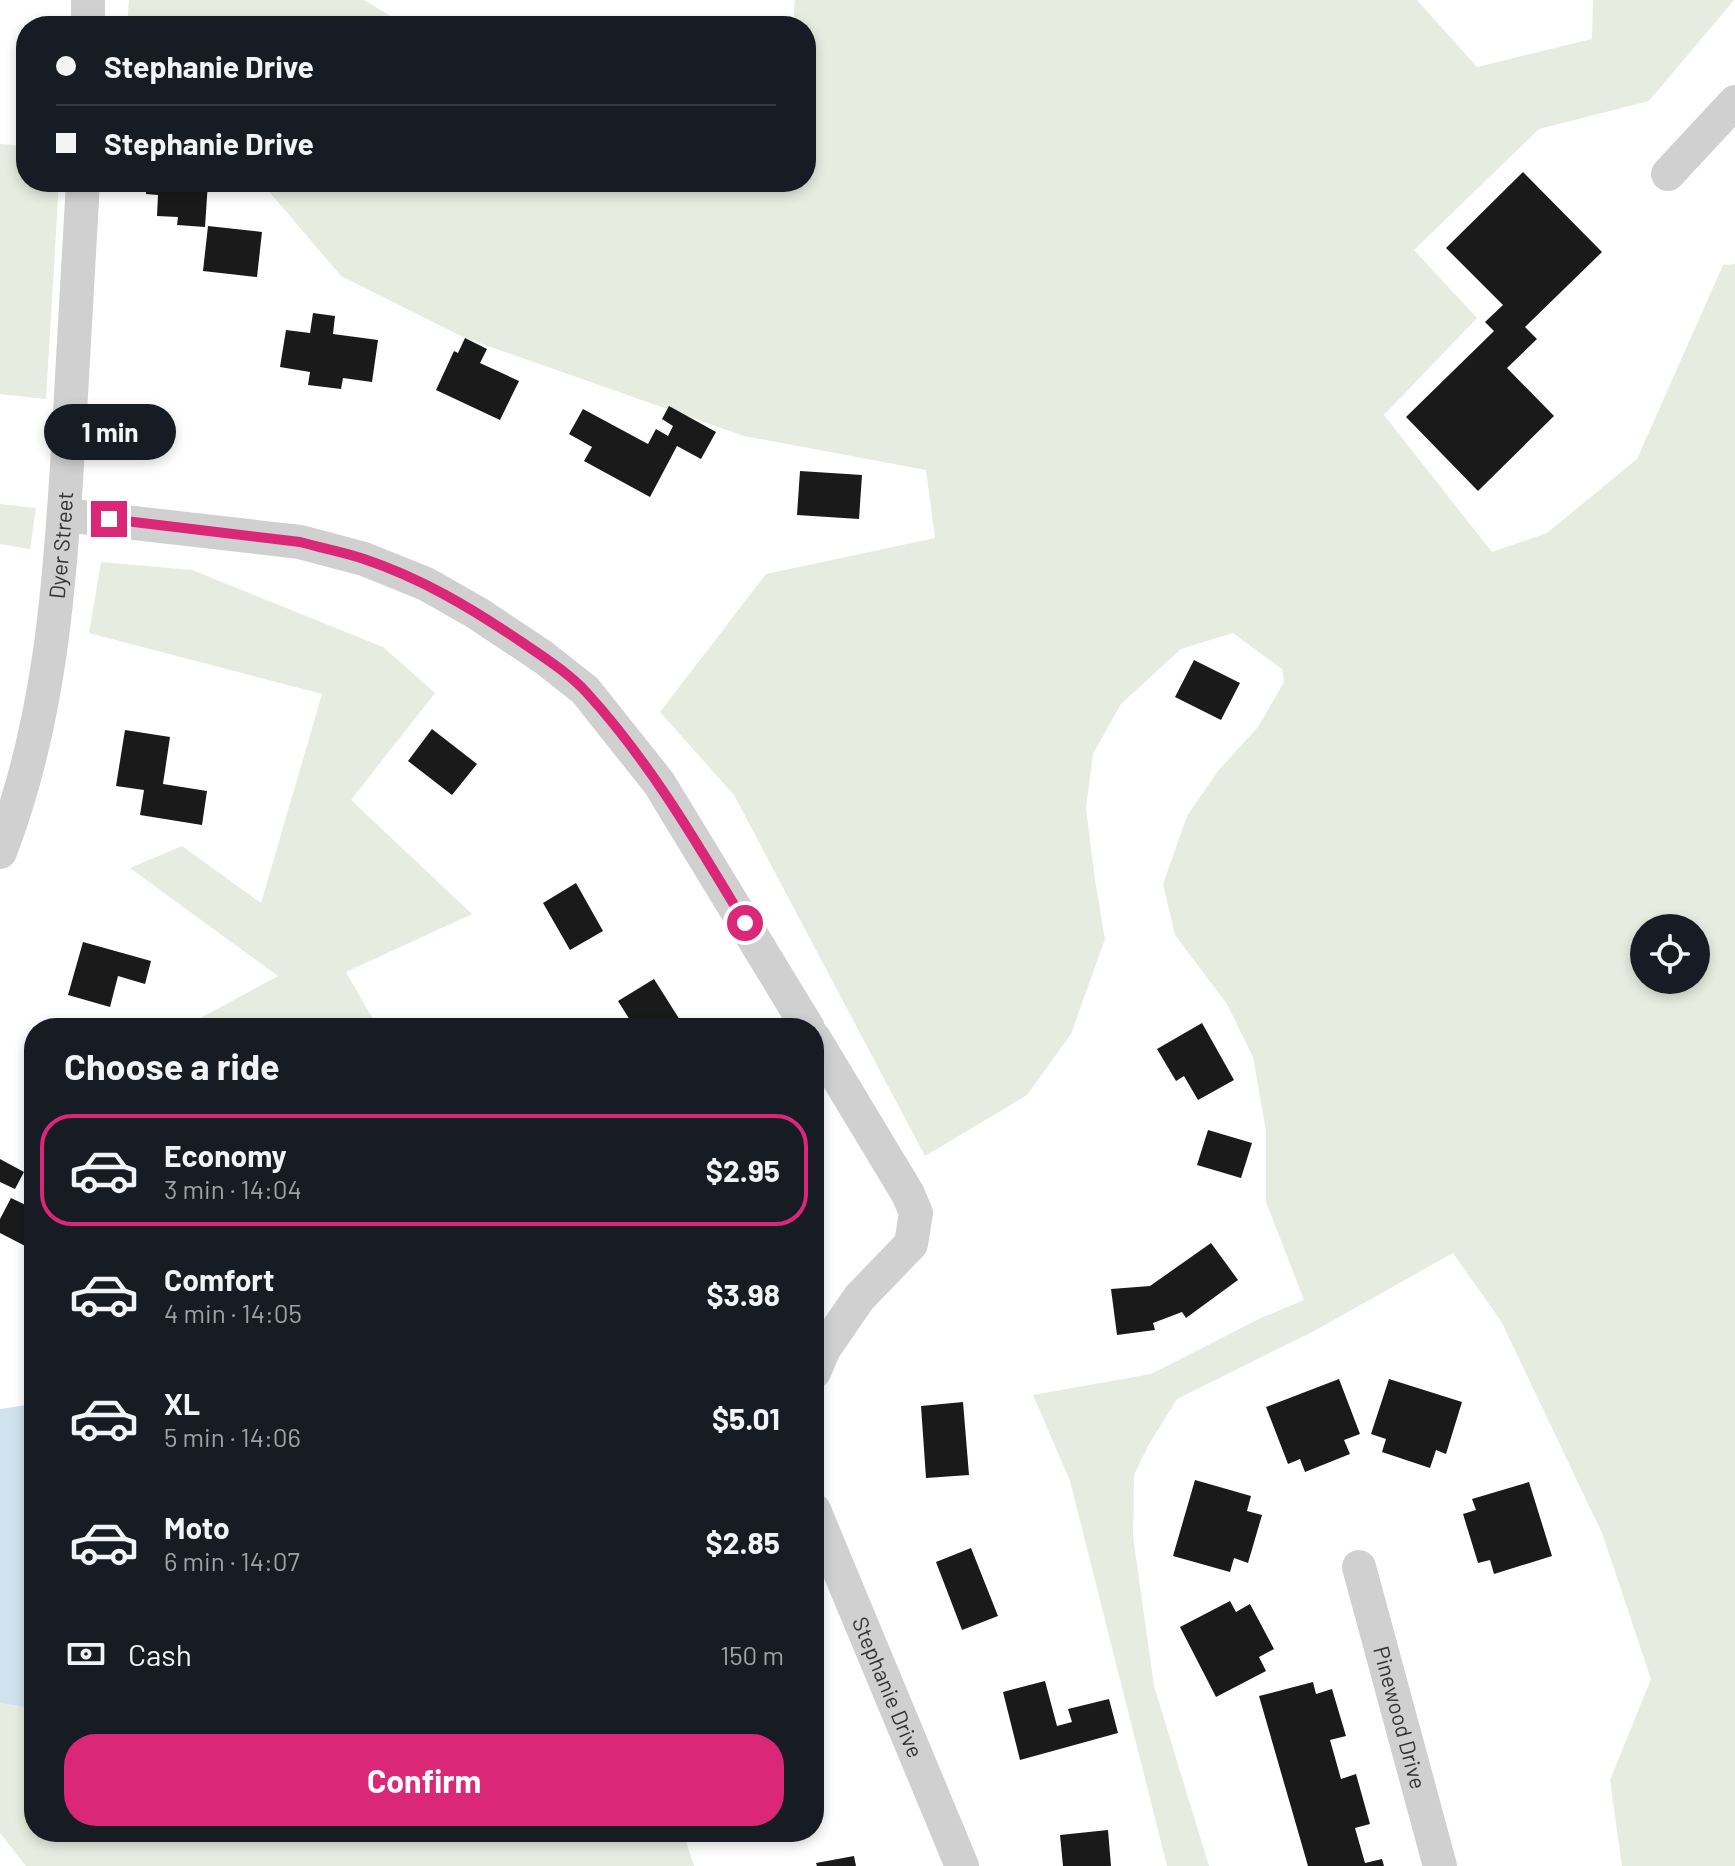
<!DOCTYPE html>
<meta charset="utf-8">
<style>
:root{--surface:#171b24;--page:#242831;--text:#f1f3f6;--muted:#9ea1a6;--line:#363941;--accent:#db2777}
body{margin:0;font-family:Barlow,sans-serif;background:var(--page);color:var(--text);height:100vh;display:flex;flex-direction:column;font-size:30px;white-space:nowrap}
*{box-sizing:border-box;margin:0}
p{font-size:26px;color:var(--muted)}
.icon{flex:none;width:44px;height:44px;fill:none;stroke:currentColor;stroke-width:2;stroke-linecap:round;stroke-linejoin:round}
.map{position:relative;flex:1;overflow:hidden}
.side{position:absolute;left:24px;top:1018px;width:800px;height:824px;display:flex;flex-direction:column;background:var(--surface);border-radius:32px;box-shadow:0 4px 12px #0003}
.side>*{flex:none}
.top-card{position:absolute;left:16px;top:16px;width:800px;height:176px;border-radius:32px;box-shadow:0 4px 12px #0003;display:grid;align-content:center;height:176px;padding:0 40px;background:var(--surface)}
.buttons{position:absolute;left:1630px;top:914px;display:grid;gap:16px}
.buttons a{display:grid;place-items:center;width:80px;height:80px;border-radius:50%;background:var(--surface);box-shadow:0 4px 12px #0003;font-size:40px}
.end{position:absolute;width:36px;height:36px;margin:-18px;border:10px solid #db2777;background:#fff;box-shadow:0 0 0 4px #fff}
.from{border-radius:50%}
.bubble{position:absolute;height:56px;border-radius:28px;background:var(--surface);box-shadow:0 4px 12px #0003;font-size:26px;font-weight:700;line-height:56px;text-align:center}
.top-card b{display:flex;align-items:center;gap:28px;height:76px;font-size:30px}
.top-card b+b{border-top:2px solid var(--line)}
.top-card i{width:20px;height:20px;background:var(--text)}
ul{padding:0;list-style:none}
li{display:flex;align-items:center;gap:24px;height:112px;margin:0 16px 12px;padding:0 24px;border:4px solid transparent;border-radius:32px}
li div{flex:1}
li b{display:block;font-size:30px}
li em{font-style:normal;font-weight:700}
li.selected{border-color:var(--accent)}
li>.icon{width:72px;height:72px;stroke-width:1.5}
h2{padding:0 40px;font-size:36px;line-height:96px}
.pay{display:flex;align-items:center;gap:20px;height:88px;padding:0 40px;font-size:30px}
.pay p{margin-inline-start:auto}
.primary-button{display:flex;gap:16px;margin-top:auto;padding:16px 40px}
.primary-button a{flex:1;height:92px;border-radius:32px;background:var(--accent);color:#fff;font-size:32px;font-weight:700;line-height:92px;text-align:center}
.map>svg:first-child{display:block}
.green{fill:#e6ecdf;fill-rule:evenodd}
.water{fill:#cfe2ee}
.building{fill:#1a1a1a}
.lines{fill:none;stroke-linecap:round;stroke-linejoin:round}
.minor{stroke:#d0d0d0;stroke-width:34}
.route{stroke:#db2777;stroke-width:10}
.labels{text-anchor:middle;stroke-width:8;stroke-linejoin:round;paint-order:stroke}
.street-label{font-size:22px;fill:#333;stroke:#fff}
</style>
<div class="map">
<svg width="1735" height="1866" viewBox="0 0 1735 1866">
<rect width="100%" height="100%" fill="#fff"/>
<path class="green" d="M129,0H364L407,26H127Z
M795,0H1417L1477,67L1592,39L1593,0H1734L1649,101L1539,129L1414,250L1477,318L1384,415L1492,552L1547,533L1637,459L1723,265L1735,264V1866H1622L1610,1780L1651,1679L1602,1533L1501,1321L1453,1253L1316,1330L1177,1399L1148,1446L1134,1475L1133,1536L1154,1686L1209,1866H1167L1070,1481L1033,1395L1151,1374L1261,1318L1304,1300L1266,1202V1131L1253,1057L1227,1004L1175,935L1163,884L1187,816L1218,771L1258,727L1284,682L1282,669L1233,633L1181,649L1121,704L1093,754L1086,808L1095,880L1105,939L1071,1034L1027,1095L925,1156L734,795L660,712L766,574L935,538L926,470L744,436L465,338L341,276L261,182H806V26H793ZM1644,928H1696V980H1644Z
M0,144L26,146V182H59L46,399L0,394Z
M0,504L36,508L30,549L0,544Z
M101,562L192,570L383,647L435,693L351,800L472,914L346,972L378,1028H182L278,976L130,868L182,846L261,903L322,694L89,633Z
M0,1703L34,1709V1832H683L694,1866H26L0,1833Z"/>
<path class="water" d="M34,1404V1709L0,1703V1409Z"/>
<path class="building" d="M1523,172L1602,252L1525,327L1537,339L1507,368L1554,416L1478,491L1406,417L1494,331L1485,322L1503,305L1446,248Z
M146,182H208L205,227L177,225L178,217L157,216L158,195L146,194Z
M208,226L262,232L257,277L203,271Z
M313,313L335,316L333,334L378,340L372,382L343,378L341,389L308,385L310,372L280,367L286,330L310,333Z
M465,338L487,349L480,363L519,381L500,420L436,390L454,351L458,353Z
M669,406L716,432L701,459L677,446L650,497L584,461L592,447L569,434L583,409L648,444L656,429L668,436L673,426L662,419Z
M800,471L862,475L859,519L797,515Z
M1194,660L1240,683L1221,720L1175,697Z
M432,729L477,764L452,795L408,761Z
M125,730L170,737L163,784L207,791L202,825L140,815L144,790L116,786Z
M576,883L603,931L570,950L543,903Z
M83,942L151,961L145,984L118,976L110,1007L68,995Z
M654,979L685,1028H635L618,1001Z
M1202,1023L1234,1080L1198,1100L1184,1076L1176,1081L1157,1049Z
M1208,1130L1252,1143L1241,1178L1197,1165Z
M0,1159L24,1172L15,1189L0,1182Z
M11,1198L34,1209V1243L31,1249L0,1233V1219Z
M1211,1243L1238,1280L1186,1318L1182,1312L1153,1323L1155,1330L1117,1335L1111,1289L1150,1286Z
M1339,1379L1360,1434L1344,1440L1350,1454L1305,1472L1300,1459L1288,1464L1266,1407Z
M1389,1379L1462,1402L1446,1454L1436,1450L1430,1468L1382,1452L1386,1439L1371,1434Z
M963,1402L969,1475L926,1478L921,1406Z
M1195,1480L1251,1496L1247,1511L1262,1515L1248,1563L1234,1558L1230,1572L1173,1556Z
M1529,1482L1552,1556L1494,1574L1490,1560L1478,1563L1463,1514L1476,1510L1472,1499Z
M971,1548L998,1616L962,1630L936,1562Z
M1230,1601L1236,1612L1250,1604L1274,1649L1259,1657L1266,1671L1216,1697L1180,1627Z
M1045,1681L1057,1726L1072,1722L1068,1709L1109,1699L1118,1733L1020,1760L1003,1692Z
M1313,1682L1316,1694L1332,1689L1346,1736L1330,1740L1341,1779L1356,1774L1370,1824L1355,1828L1365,1863L1382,1859L1384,1866H1308L1259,1696Z
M1108,1830L1111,1866H1063L1060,1835Z
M854,1856L856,1866H817L816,1863Z"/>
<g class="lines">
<g class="minor">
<path d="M88,26V0"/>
<path d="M1668,174L1735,102"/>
<path d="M64,515L300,542L364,559L426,584L477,613L543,657L585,690L659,783L808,1028"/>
<path id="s1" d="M0,852C50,722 60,586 68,448C73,359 78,271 83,182"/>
<path d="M814,1038L908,1194L916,1213L911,1244L859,1298L824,1349L814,1372"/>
<path id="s2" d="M814,1510L962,1866"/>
<path id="s3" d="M1359,1567L1440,1866"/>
</g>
</g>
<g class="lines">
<path class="route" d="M109,519L300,542C321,548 344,552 364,559C421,578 471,608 520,641C542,656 569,673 587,693C650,762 697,843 745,923"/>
</g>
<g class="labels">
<g class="street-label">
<text dy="8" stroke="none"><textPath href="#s1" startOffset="314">Dyer Street</textPath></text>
<text dy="8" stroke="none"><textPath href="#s2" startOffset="192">Stephanie Drive</textPath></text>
<text dy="8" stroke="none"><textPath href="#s3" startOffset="156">Pinewood Drive</textPath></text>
</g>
</g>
</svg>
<div class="buttons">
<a><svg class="icon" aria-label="locate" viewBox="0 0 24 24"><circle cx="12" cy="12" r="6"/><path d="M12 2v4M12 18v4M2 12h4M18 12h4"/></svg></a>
</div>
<i class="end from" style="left:745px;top:923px"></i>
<i class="end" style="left:109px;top:519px"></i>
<div class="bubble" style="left:44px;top:404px;width:132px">1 min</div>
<div class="top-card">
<b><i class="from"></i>Stephanie Drive</b>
<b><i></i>Stephanie Drive</b>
</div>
<section class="side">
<h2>Choose a ride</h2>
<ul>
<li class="selected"><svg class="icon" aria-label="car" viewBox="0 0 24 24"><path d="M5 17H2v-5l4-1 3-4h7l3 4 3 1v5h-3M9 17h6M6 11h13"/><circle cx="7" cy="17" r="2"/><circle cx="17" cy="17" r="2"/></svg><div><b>Economy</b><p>3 min · 14:04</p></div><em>$2.95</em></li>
<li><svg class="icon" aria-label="car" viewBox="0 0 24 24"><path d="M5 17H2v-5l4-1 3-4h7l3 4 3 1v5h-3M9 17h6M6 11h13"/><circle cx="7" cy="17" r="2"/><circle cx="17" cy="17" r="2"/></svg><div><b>Comfort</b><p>4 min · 14:05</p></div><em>$3.98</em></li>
<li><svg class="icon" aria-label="car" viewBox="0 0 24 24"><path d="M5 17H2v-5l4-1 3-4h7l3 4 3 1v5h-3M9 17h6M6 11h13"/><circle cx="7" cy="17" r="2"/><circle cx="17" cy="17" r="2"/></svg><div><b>XL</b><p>5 min · 14:06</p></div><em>$5.01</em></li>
<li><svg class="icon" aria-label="car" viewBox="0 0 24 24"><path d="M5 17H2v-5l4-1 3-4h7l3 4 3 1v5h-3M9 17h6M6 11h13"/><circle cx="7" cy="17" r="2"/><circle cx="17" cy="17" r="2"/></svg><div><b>Moto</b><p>6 min · 14:07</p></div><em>$2.85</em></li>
</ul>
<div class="pay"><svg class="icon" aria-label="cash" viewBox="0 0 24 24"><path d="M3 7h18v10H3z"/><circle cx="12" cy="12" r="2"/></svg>Cash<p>150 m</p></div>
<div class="primary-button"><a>Confirm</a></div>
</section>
</div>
